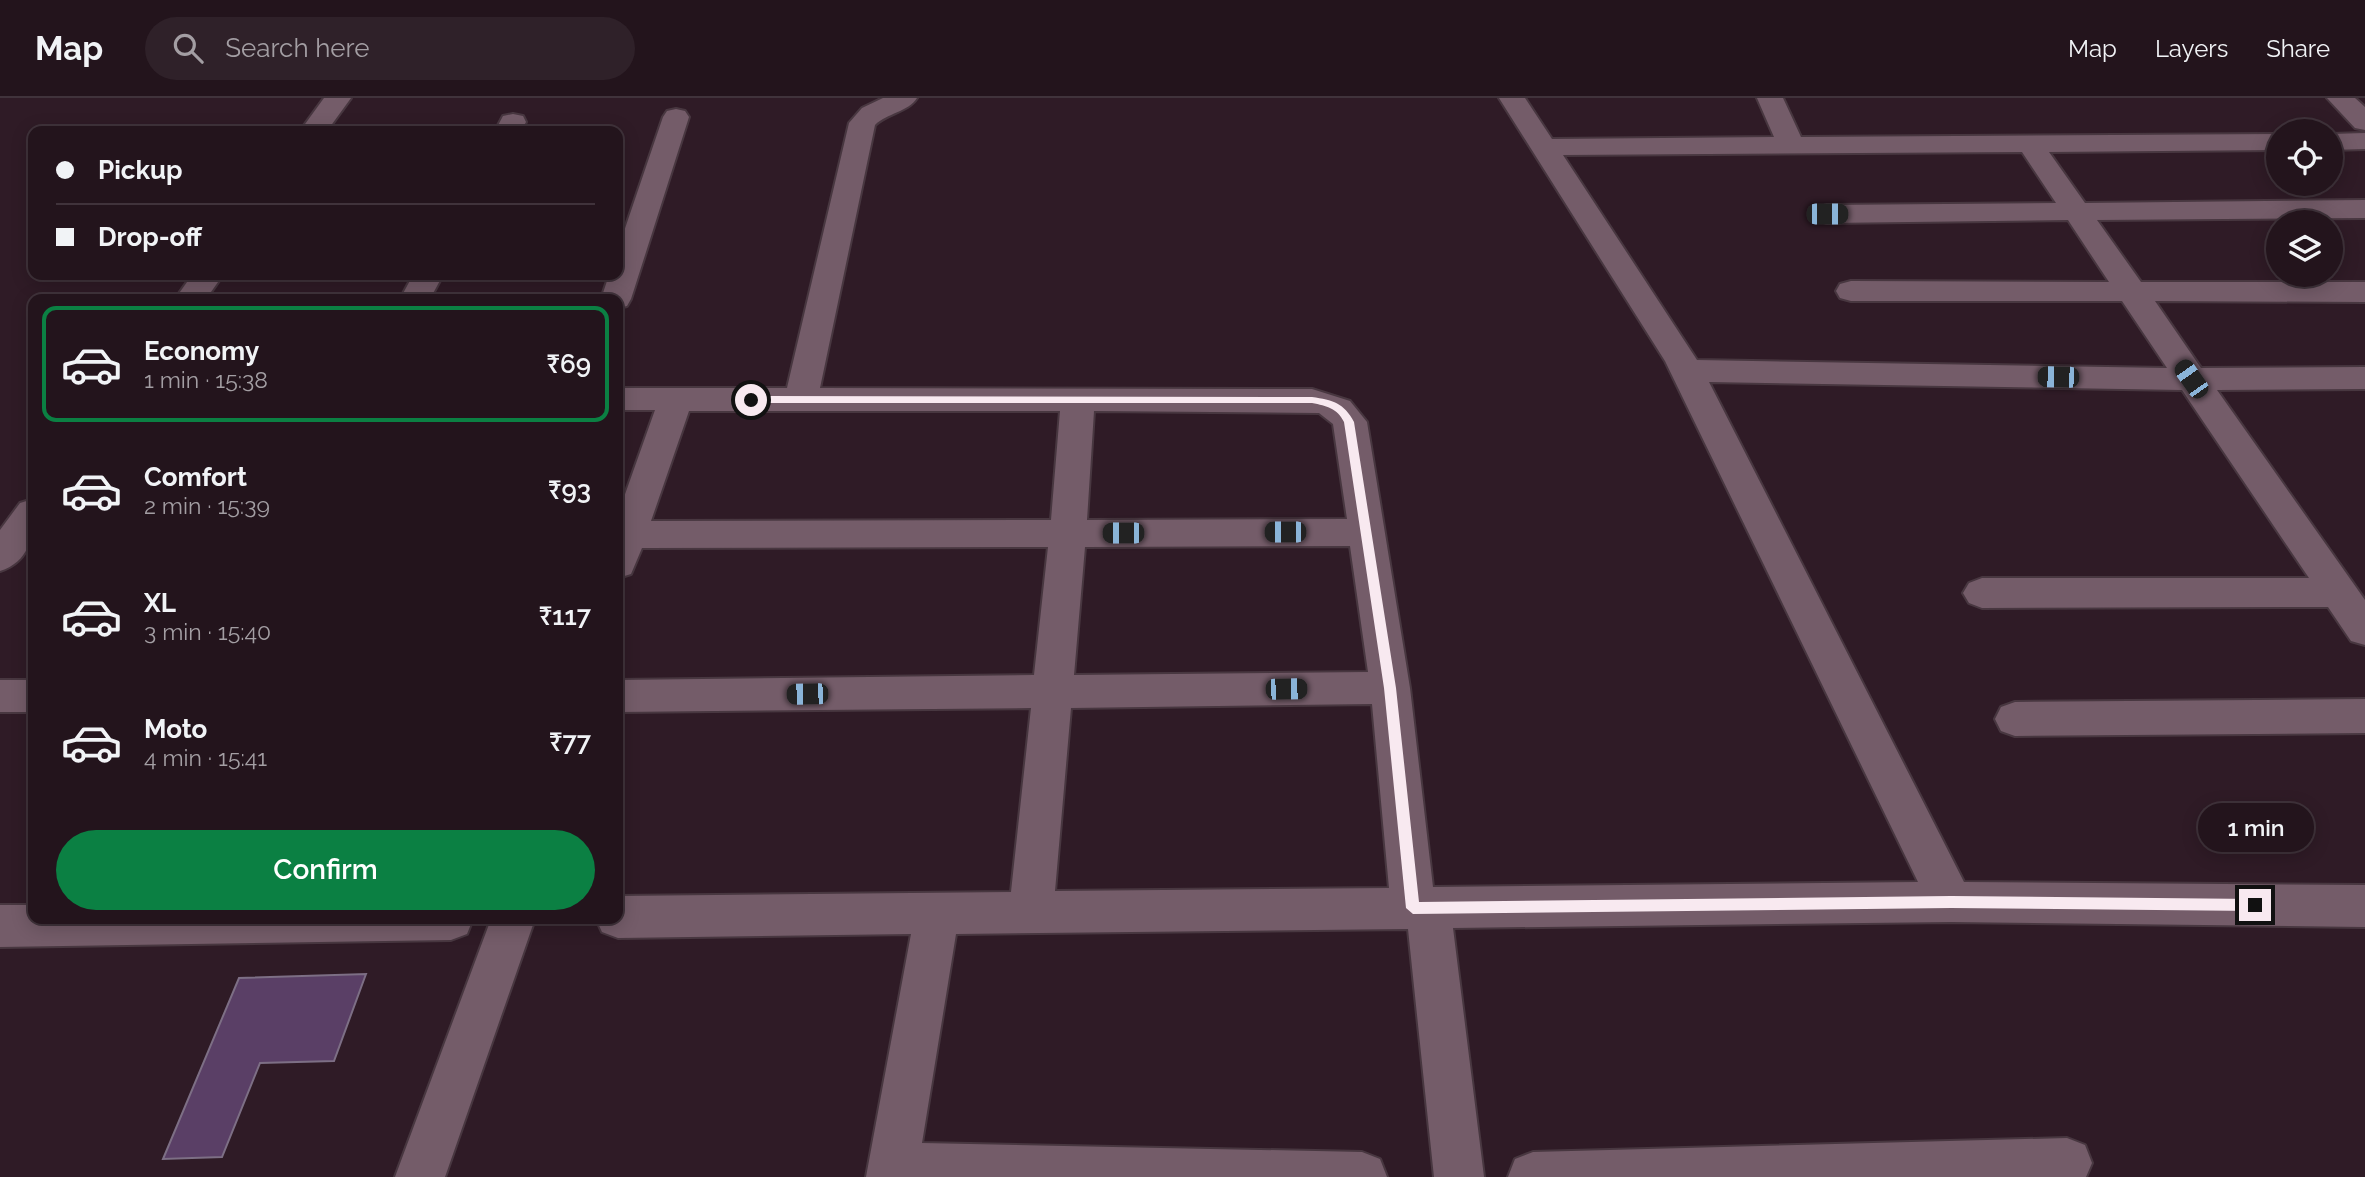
<!DOCTYPE html>
<meta charset="utf-8">
<style>
:root{--surface:#23141c;--page:#2f2129;--text:#f1f3f6;--muted:#a39ea3;--line:#40333b;--accent:#0b8043}
body{margin:0;font-family:Raleway,sans-serif;background:var(--page);color:var(--text);height:100vh;display:flex;flex-direction:column;font-size:26px;white-space:nowrap}
*{box-sizing:border-box;margin:0}
p{font-size:23px;color:var(--muted)}
.icon{flex:none;width:38px;height:38px;fill:none;stroke:currentColor;stroke-width:2;stroke-linecap:round;stroke-linejoin:round}
.map{position:relative;flex:1;overflow:hidden}
.sheet{position:absolute;left:28px;top:196px;width:595px;height:630px;display:flex;flex-direction:column;background:var(--surface);border-radius:14px;box-shadow:0 4px 18px #0003,0 0 0 2px var(--line)}
.sheet>*{flex:none}
.guide{position:absolute;left:28px;top:28px;width:595px;height:154px;border-radius:14px;box-shadow:0 4px 18px #0003,0 0 0 2px var(--line);display:grid;align-content:center;height:154px;padding:0 28px;background:var(--surface)}
.buttons{position:absolute;left:2266px;top:21px;display:grid;gap:14px}
.buttons a{display:grid;place-items:center;width:77px;height:77px;border-radius:50%;background:var(--surface);box-shadow:0 4px 18px #0003,0 0 0 2px var(--line);font-size:35px}
.end{position:absolute;width:32px;height:32px;margin:-16px;border:9px solid #f8e9f0;background:#111;box-shadow:0 0 0 4px #111}
.from{border-radius:50%}
.bubble{position:absolute;height:49px;border-radius:24px;background:var(--surface);box-shadow:0 4px 18px #0003,0 0 0 2px var(--line);font-size:23px;font-weight:600;line-height:49px;text-align:center}
.car{position:absolute;width:21px;height:42px;margin:-21px -10px;border-radius:9px;box-shadow:0 0 5px 2px #0007;background:linear-gradient(#222 24%,#8ab4d8 0 40%,#222 0 76%,#8ab4d8 0 86%,#222 0)}
.guide b{display:flex;align-items:center;gap:24px;height:66px;font-size:26px}
.guide b+b{border-top:2px solid var(--line)}
.guide i{width:18px;height:18px;background:var(--text)}
ul{padding:12px 0 0;list-style:none}
li{display:flex;align-items:center;gap:21px;height:116px;margin:0 14px 10px;padding:0 14px;border:4px solid transparent;border-radius:14px}
li div{flex:1}
li b{display:block;font-size:26px}
li em{font-style:normal;font-weight:600}
li.selected{border-color:var(--accent)}
li>.icon{width:63px;height:63px;stroke-width:1.5}
.cta{display:flex;gap:14px;margin-top:auto;padding:14px 28px}
.cta a{flex:1;height:80px;border-radius:42px;background:var(--accent);color:#fff;font-size:28px;font-weight:600;line-height:80px;text-align:center}
header{display:flex;align-items:center;gap:42px;box-sizing:border-box;height:98px;padding:0 35px;background:var(--surface);border-bottom:2px solid var(--line)}
header strong{font-size:33px}
nav{display:flex;gap:38px;margin-inline-start:auto;font-size:24px}
.search{width:490px;height:63px;background:var(--page);display:flex;align-items:center;gap:18px;box-sizing:border-box;padding:0 24px;border-radius:38px;color:var(--muted);font-size:26px}
.map>svg:first-child{display:block}
.building{fill:#5a3f66;stroke:#7d6f85;stroke-width:2}
.lines{fill:none;stroke-linecap:round;stroke-linejoin:round}
.minor-casing{stroke:#483740;stroke-width:4}
.minor{fill:#745c69;fill-rule:evenodd}
.route{fill:#f8e9f0}
</style>
<header>
<strong>Map</strong>
<div class="search"><svg class="icon" aria-label="search" viewBox="0 0 24 24"><circle cx="10" cy="10" r="6"/><path d="M15 15l6 6"/></svg>Search here</div>
<nav><a>Map</a><a>Layers</a><a>Share</a></nav>
</header>
<div class="map">
<svg width="2365" height="1079" viewBox="0 0 2365 1079">
<rect width="100%" height="100%" fill="#2f1b26"/>
<path class="building" d="M366,876L334,963L260,965L222,1059L163,1061L239,880Z"/>
<g class="lines">
<g class="minor-casing">
<path id="minor" d="M324,0H351L327,33H300Z
M883,0H917C908,14 887,15 875,27L820,290L1312,291L1350,303L1367,324L1410,590L1433,789L1918,784L1665,263L1499,0H1525L1552,41L1774,39L1757,0H1783L1801,39L2278,36V52L2049,54L2085,105L2365,102V120L2097,122L2141,184H2365V204L2155,203L2201,270L2365,269V291L2217,292L2365,502V547L2351,543L2328,509L1982,510L1969,505L1963,495L1969,485L1982,480H2309L2182,292L1709,284L1964,784L2365,787V829L1951,824L1453,830L1484,1079H1434L1408,831L956,836L922,1045L1362,1054L1380,1061L1387,1079H866L911,836L618,840L602,834L596,821H618V798L1011,794L1031,610L618,614V582L1034,577L1048,449L642,450L631,476L618,480V416L655,312H618V290H787L849,25L862,10ZM2022,54L2056,105L1827,107L1817,110L1812,116L1817,122L1827,125L2068,122L2109,184L1851,183L1840,186L1836,193L1840,200L1851,203H2122L2167,270L1697,262L1563,57ZM689,313H1060L1051,422L651,423ZM1094,313L1319,315L1333,326L1347,421L1087,422ZM1350,448L1368,574L1074,577L1085,449ZM1372,606L1389,790L1055,793L1071,610Z
M2327,0H2355L2365,9V32L2355,30Z
M676,11L685,13L689,19L631,201L627,208L618,210V201H601L609,177H618V151L663,19L667,13Z
M513,16L523,18L526,24L521,33H495L503,18Z
M2365,35V51L2331,52V36Z
M192,177H223L206,201H175Z
M413,177H443L430,201H400Z
M33,401C34,431 34,462 0,473V432L20,405Z
M0,582H33V614H0Z
M2365,601V635L2015,638L2001,633L1995,621L2001,609L2015,604Z
M0,807H33V821H473L467,836L451,842L0,849Z
M491,821H535L445,1079H395Z
M2067,1040L2085,1047L2092,1065L2086,1079H1508L1515,1061L1533,1054Z"/>
</g>
<use href="#minor" class="minor"/>
</g>
<path class="route" d="M751,298L1312,299C1333,302 1344,305 1354,324L1396,590L1419,804L1951,798L2255,801L2261,807L2255,813L1951,810L1413,816L1406,810L1384,590L1344,324C1337,310 1327,308 1312,305H751L746,302Z"/>
</svg>
<div class="buttons">
<a><svg class="icon" aria-label="locate" viewBox="0 0 24 24"><circle cx="12" cy="12" r="6"/><path d="M12 2v4M12 18v4M2 12h4M18 12h4"/></svg></a>
<a><svg class="icon" aria-label="layers" viewBox="0 0 24 24"><path d="M12 4l9 5-9 5-9-5zM3 14l9 5 9-5"/></svg></a>
</div>
<i class="end from" style="left:751px;top:302px"></i>
<i class="end" style="left:2255px;top:807px"></i>
<div class="bubble" style="left:2198px;top:705px;width:116px">1 min</div>
<i class="car" style="left:1827px;top:116px;rotate:90deg"></i>
<i class="car" style="left:2058px;top:279px;rotate:271deg"></i>
<i class="car" style="left:2191px;top:281px;rotate:325deg"></i>
<i class="car" style="left:1285px;top:434px;rotate:270deg"></i>
<i class="car" style="left:1123px;top:435px;rotate:270deg"></i>
<i class="car" style="left:1286px;top:591px;rotate:89deg"></i>
<i class="car" style="left:807px;top:596px;rotate:269deg"></i>
<div class="guide">
<b><i class="from"></i>Pickup</b>
<b><i></i>Drop-off</b>
</div>
<section class="sheet">
<ul>
<li class="selected"><svg class="icon" aria-label="car" viewBox="0 0 24 24"><path d="M5 17H2v-5l4-1 3-4h7l3 4 3 1v5h-3M9 17h6M6 11h13"/><circle cx="7" cy="17" r="2"/><circle cx="17" cy="17" r="2"/></svg><div><b>Economy</b><p>1 min · 15:38</p></div><em>₹69</em></li>
<li><svg class="icon" aria-label="car" viewBox="0 0 24 24"><path d="M5 17H2v-5l4-1 3-4h7l3 4 3 1v5h-3M9 17h6M6 11h13"/><circle cx="7" cy="17" r="2"/><circle cx="17" cy="17" r="2"/></svg><div><b>Comfort</b><p>2 min · 15:39</p></div><em>₹93</em></li>
<li><svg class="icon" aria-label="car" viewBox="0 0 24 24"><path d="M5 17H2v-5l4-1 3-4h7l3 4 3 1v5h-3M9 17h6M6 11h13"/><circle cx="7" cy="17" r="2"/><circle cx="17" cy="17" r="2"/></svg><div><b>XL</b><p>3 min · 15:40</p></div><em>₹117</em></li>
<li><svg class="icon" aria-label="car" viewBox="0 0 24 24"><path d="M5 17H2v-5l4-1 3-4h7l3 4 3 1v5h-3M9 17h6M6 11h13"/><circle cx="7" cy="17" r="2"/><circle cx="17" cy="17" r="2"/></svg><div><b>Moto</b><p>4 min · 15:41</p></div><em>₹77</em></li>
</ul>
<div class="cta"><a>Confirm</a></div>
</section>
</div>
